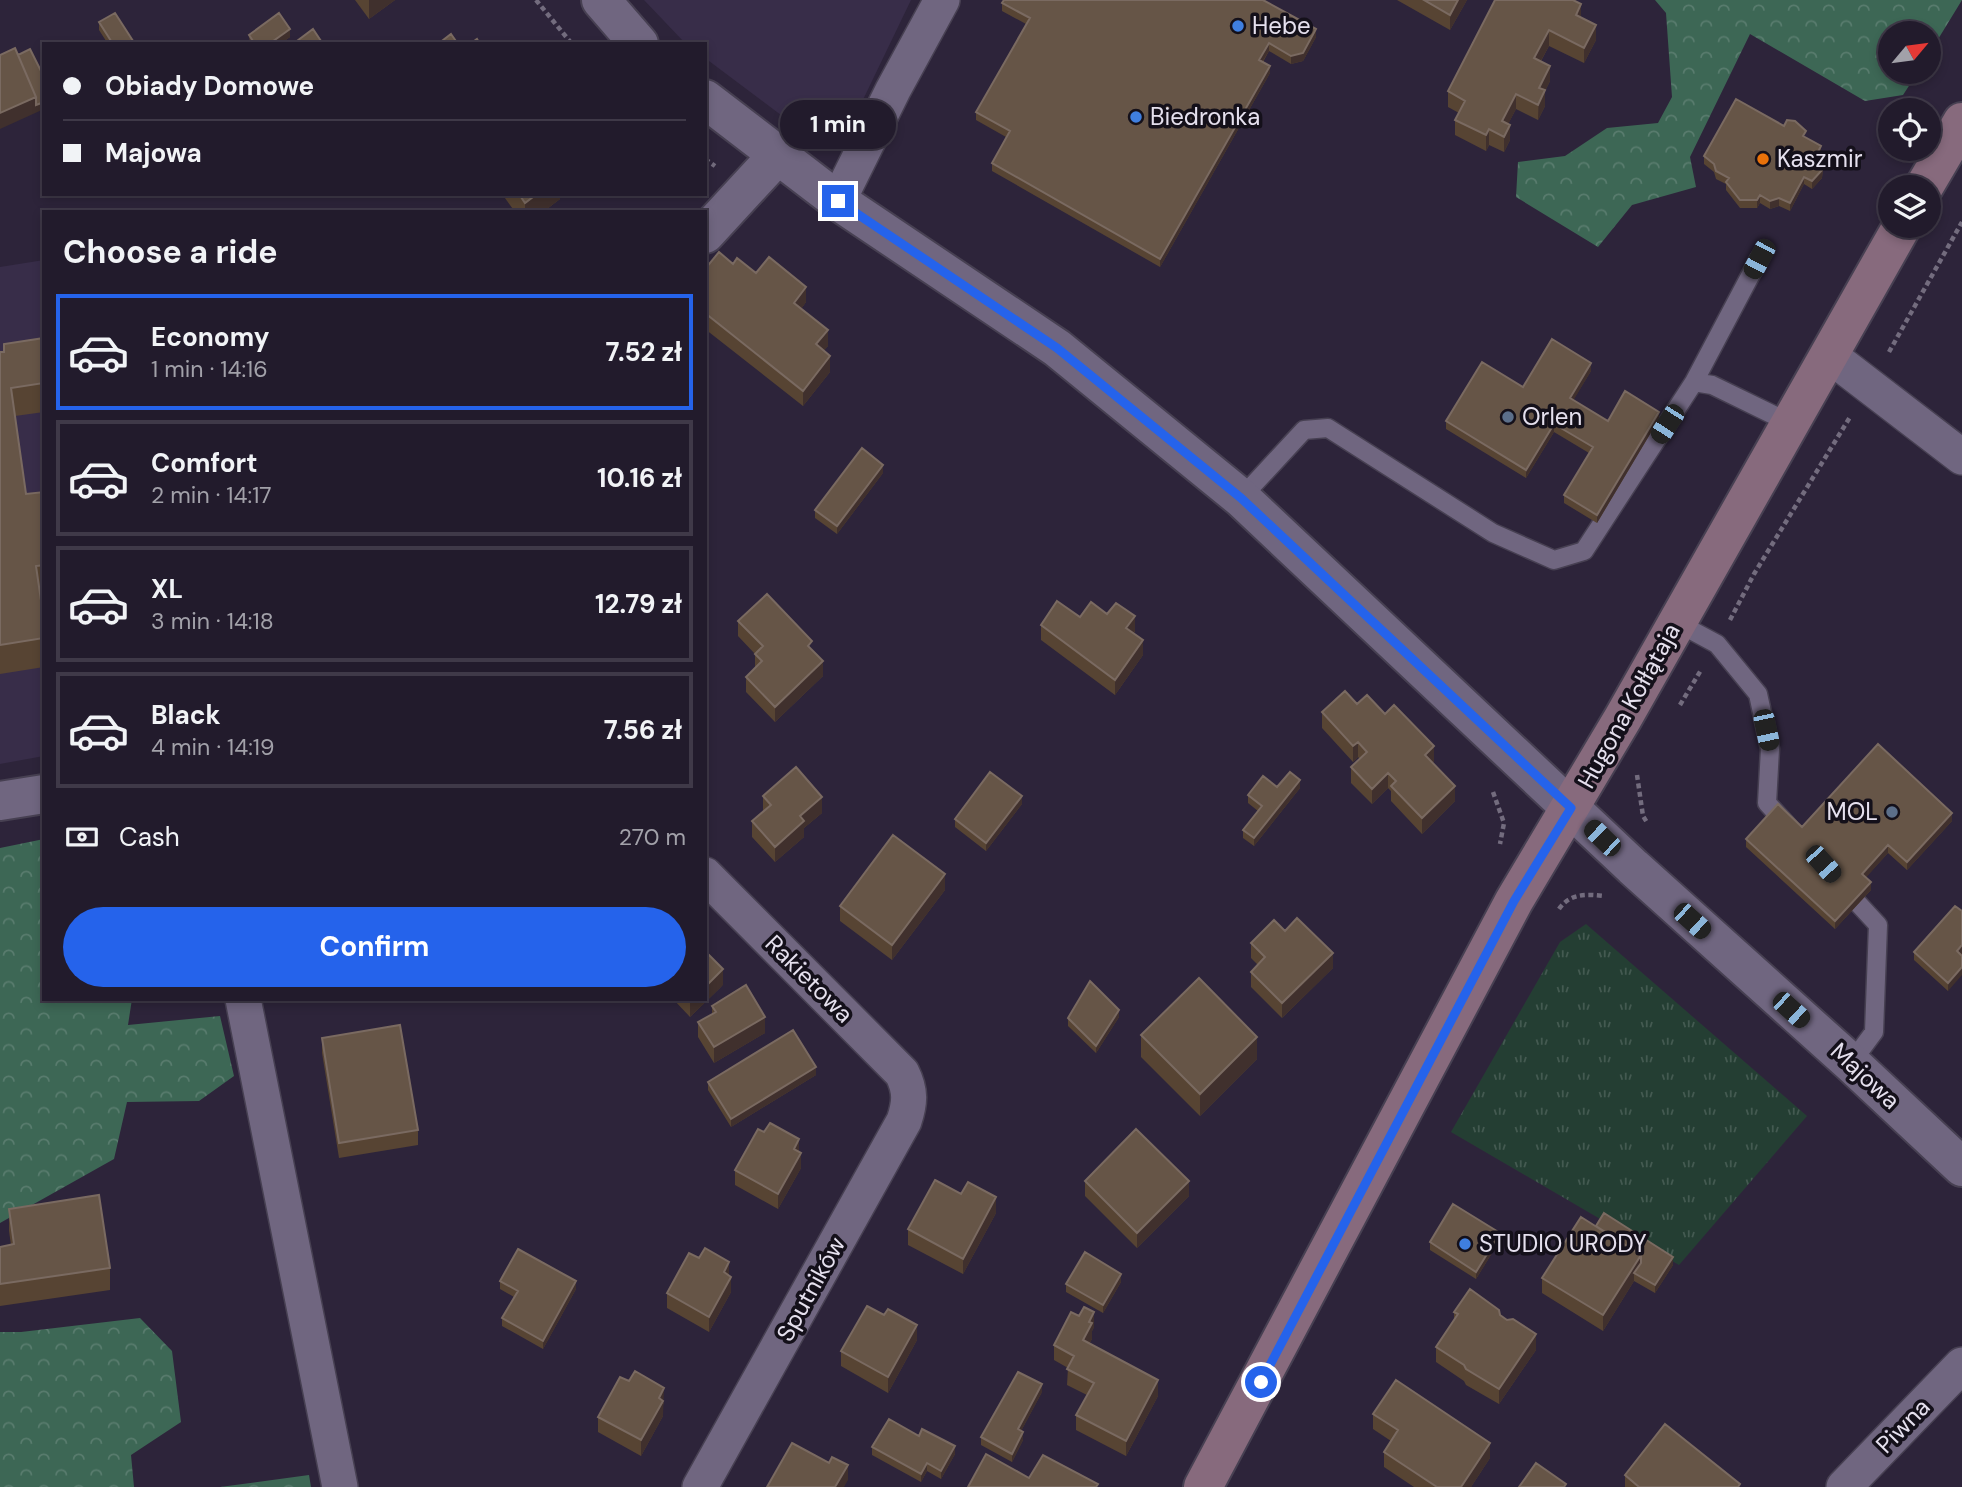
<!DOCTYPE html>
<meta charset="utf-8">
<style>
:root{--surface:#221b2c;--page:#2e2838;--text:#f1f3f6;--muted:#a2a1a9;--line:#3f3948;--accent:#2563eb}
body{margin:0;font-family:"DM Sans",sans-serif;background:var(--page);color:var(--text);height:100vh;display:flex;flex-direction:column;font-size:26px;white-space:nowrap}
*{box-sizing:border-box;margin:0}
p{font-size:23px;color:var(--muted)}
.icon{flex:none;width:38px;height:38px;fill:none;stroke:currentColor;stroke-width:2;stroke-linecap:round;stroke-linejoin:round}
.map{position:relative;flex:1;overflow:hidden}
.sheet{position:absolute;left:42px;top:210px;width:665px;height:791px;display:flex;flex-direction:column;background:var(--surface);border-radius:0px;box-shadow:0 4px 10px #0003,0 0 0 2px var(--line)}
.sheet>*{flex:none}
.banner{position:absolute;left:42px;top:42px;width:665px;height:154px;border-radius:0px;box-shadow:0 4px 10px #0003,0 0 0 2px var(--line);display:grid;align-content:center;height:154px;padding:0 21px;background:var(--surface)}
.needle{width:46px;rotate:61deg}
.controls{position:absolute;left:1878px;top:21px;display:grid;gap:14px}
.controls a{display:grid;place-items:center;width:63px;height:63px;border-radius:50%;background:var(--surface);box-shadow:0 4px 10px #0003,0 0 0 2px var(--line);font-size:35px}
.end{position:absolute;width:32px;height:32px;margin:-16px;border:9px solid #2563eb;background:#fff;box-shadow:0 0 0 4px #fff}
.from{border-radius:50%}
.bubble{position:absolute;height:49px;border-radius:24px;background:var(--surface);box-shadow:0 4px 10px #0003,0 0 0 2px var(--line);font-size:23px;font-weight:700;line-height:49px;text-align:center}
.car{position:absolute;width:21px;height:42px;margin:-21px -10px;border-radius:9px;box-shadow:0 0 5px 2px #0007;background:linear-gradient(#222 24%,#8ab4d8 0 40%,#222 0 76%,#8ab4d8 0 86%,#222 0)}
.banner b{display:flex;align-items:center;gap:24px;height:66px;font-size:26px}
.banner b+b{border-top:2px solid var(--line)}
.banner i{width:18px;height:18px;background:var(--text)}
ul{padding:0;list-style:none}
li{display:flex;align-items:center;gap:21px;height:116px;margin:0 14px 10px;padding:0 7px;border:4px solid var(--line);border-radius:0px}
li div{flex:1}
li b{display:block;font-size:26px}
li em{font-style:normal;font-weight:700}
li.current{border-color:var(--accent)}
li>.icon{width:63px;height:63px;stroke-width:1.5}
h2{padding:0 21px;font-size:32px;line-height:84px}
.pay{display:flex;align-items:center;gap:18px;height:77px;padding:0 21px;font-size:26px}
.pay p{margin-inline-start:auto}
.action{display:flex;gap:14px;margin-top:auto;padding:14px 21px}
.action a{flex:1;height:80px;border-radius:42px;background:var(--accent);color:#fff;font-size:28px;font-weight:700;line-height:80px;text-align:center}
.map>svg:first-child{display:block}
.built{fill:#382d49}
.grass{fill:url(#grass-tufts)}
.forest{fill:url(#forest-crowns)}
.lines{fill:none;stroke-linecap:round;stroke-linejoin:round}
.service-casing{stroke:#474052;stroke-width:21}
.minor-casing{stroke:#474052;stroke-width:38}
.tertiary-casing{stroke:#474052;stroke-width:42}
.secondary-casing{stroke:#474052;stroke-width:42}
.path{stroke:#736c7e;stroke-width:4.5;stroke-dasharray:5 3.5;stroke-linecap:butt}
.service{stroke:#706680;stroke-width:18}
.minor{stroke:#706680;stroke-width:35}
.tertiary{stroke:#706680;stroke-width:38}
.secondary{stroke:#876a7d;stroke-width:38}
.wall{fill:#574433}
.shaded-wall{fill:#40302d}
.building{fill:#665547;stroke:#7a6a61;stroke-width:2}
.route{stroke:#2563eb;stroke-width:9}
.shop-dot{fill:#3f7fe0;stroke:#14101a;stroke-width:2.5}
.food-dot{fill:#e8710a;stroke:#14101a;stroke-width:2.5}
.service-dot{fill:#5c6f8a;stroke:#14101a;stroke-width:2.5}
.labels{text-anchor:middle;stroke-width:7;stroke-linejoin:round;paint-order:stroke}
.poi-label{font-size:24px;fill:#e5e0ee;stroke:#14101a;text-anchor:start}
.street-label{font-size:24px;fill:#e5e0ee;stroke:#14101a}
</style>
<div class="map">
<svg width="1962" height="1487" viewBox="0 0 1962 1487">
<defs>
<pattern id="grass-tufts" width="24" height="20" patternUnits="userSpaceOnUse" patternTransform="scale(1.75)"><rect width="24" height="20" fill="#243e33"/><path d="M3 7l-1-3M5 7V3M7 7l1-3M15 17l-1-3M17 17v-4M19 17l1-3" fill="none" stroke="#445a51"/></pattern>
<pattern id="forest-crowns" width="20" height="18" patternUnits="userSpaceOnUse" patternTransform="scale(1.75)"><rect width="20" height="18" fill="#3d6755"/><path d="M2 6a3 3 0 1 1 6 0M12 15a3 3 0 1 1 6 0" fill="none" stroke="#597c6e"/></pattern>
</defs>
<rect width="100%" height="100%" fill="#2d243a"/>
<path class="built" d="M644,0H911L859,108L797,127L705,58V44L684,42Z
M44,260V756L0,764V267Z"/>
<path class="grass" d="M1586,924L1807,1116L1679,1265L1451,1132L1560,942Z"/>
<path class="forest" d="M1655,0H1962L1929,54L1928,33H1890V72H1918L1903,95L1865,101L1750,34L1690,157L1696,187L1632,205L1598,247L1516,197L1518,162L1565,156L1607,128L1658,123L1672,97L1666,13Z
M44,839V999H132L128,1025L220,1016L234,1076L199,1101L127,1102L114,1159L0,1223V848Z
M140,1318L172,1351L181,1422L131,1455L134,1487H0V1332H21Z
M309,1475L311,1487H220Z"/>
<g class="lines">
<g class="service-casing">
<path id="service" d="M1694,382L1759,259
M1241,498L1304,430L1328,428L1493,533L1554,560L1584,551L1694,382L1712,385L1790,423
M1676,622L1717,644L1758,694L1770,749L1767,803L1788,826
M1842,886L1878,925L1874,1032L1851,1063"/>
</g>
<g class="minor-casing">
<path id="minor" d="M838,201L893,90L942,0
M1829,355L1962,457
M243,999L340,1487
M700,1487L904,1121C910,1103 911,1091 902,1073L705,875
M1844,1487L1962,1365"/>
</g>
<g class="tertiary-casing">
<path id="tertiary" d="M601,0L639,44
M705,99L838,201L1057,348L1241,498L1633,867L1851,1063L1962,1167
M705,234L777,156
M0,801L44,794"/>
</g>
<g class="secondary-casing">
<path id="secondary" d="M1924,187L1962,122
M1203,1487L1514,901L1623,718L1902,226"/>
</g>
<path class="path" d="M536,0L572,44
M705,159L715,166
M1889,352L1962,222
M1730,620L1754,574L1850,417
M1680,705L1701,670
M1637,775L1643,816L1648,824
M1493,792L1504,823L1500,844
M1559,909C1570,893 1587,894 1604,896"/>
<use href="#service" class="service"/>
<use href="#minor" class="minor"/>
<use href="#tertiary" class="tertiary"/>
<use href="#secondary" class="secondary"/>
</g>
<path class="wall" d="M355,0H395L369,19Z
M1397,0H1467L1450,30Z
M1495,0L1581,18L1596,40L1584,63L1549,46L1541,61L1550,81L1545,91V106L1538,120L1516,109L1508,124L1510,140L1504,152L1489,145L1486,151L1455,135V120L1459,113L1448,107V91Z
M1002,3L1316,37L1303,61L1291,64L1269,51L1263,62L1270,73L1160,267L992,171V163L1006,137L976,120V112L1026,24L1002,11Z
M99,22L135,44H108L99,30Z
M249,35L290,37L280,44H250Z
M1806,138L1821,154L1819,158L1823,168L1822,178L1812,189L1804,184L1790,211L1779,206L1770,209L1760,203L1757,208H1740L1726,190V184L1716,179L1714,172L1704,164V156Z
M502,194H560V199L543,212H515Z
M733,264L756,273L806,302L801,309L828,346L824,350L830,372L803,406L705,329V269Z
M44,338V412L15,416L26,494L44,492V594L40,595L44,621V667L0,674V352Z
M1591,371L1573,400L1608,421L1659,419L1597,523L1564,503V495L1589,453L1554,432L1526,478L1446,429V421L1523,387Z
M883,473L837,534L815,518V510Z
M1107,614L1135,631L1134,633L1143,655L1115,695L1041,640V625L1080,617Z
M738,621L812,650L823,676L775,722L746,692V677L755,668V654L738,636Z
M1357,704L1385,714L1434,761L1432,763L1455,801L1422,834L1391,801V791L1388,788L1372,804L1351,783V767L1360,759L1358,757L1353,762L1322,728V712Z
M1277,787L1300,788L1254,846L1243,838V830L1258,811L1248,803V795Z
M763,796L822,813L804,828V837L775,862L752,837V821L763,811Z
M1022,804L986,851L955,827V819Z
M1952,821L1907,870L1888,853L1866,877L1871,890L1835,929L1746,847V839L1802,827Z
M945,890L892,960L840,921V906Z
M1962,911V953L1948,991L1914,960V952Z
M1251,943L1333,968L1282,1018L1251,987V972L1258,965L1251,958Z
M723,985L690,1017L673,999H705Z
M712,1006L765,1033L714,1063L698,1037V1022L712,1014Z
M1119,1017L1096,1053L1068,1026V1018Z
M1141,1035L1257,1059L1200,1116L1141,1057Z
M322,1038L418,1130V1145L339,1158L322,1053Z
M816,1075L731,1127L708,1090V1082Z
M799,1152L801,1168L778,1209L735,1185V1170Z
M1085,1181L1189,1196L1137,1248L1085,1196Z
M9,1209L110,1268V1290L0,1306V1247L11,1245L9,1231Z
M996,1213L963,1274L908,1245V1229Z
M1596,1226L1673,1265L1655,1293L1634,1281L1603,1331L1542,1293V1278Z
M1500,1240L1476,1279L1430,1250V1242Z
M729,1276L731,1292L709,1332L667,1308V1293Z
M500,1281L576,1289L543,1349L502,1326V1318L514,1297L500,1289Z
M1121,1282L1103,1313L1066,1292V1284Z
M1454,1312L1500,1315L1536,1350L1499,1404L1466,1385L1464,1381L1436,1362V1347L1454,1320Z
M884,1315L917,1340L888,1393L841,1366V1351Z
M1094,1327L1092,1331V1339L1089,1344L1158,1396L1126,1456L1076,1430V1415L1087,1395L1067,1385L1068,1368L1054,1360V1345Z
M1042,1392L1021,1431L1023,1440L1012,1462L981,1445V1437Z
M664,1403L663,1405V1416L641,1456L598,1432V1417Z
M1373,1414L1490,1458L1471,1487H1414L1384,1467V1452L1391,1441L1373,1429Z
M872,1447L955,1454L941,1479L927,1471L921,1482L872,1455Z
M1625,1475L1740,1487H1625Z"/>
<path class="shaded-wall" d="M369,0H395L369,19Z
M1458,0H1467L1450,30V15Z
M1581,4V20L1576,15Z
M1596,25V40L1584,63V48Z
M290,29V37L280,44H269Z
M1316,29V37L1303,61L1291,64V56Z
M1549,30V46L1534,73V58Z
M1269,43V51L1259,67V60Z
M1270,66V73L1160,267V259Z
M1550,66V81L1545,91V106L1538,120L1539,88Z
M1516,94V109L1502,136V121Z
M36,97L44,102V109L0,129V113Z
M1510,125V140L1504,152V137Z
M1489,129V145L1486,151V135Z
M1821,146V154L1816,164V156Z
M1823,161L1822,178L1812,189V181Z
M1804,177V184L1790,211V203Z
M537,194H560V199L543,212H525V203Z
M1760,195V203L1757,208V200Z
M1779,198V206L1770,209V201Z
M806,287V302L794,319V303Z
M828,330V346L816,360V344Z
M830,356V372L803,406V391Z
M1591,363V371L1570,406V398Z
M1659,412V419L1597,523V515Z
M1554,424V432L1526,478V470Z
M883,465V473L837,534V526Z
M1135,616V631L1126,643V628Z
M1143,640V655L1115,695V680Z
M823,661V676L775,722V707Z
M1358,742V757L1353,762V746Z
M1434,746V761L1425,771V755Z
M1388,773V788L1372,804V789Z
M1300,780V788L1254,846V838Z
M1455,786V801L1422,834V818Z
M1022,796V804L986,851V843Z
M822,797V813L804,828V837L775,862V847L800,816Z
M1952,813V821L1907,870V862Z
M1888,845V853L1862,882V874Z
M945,874V890L892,960V945Z
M1871,882V890L1835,929V921Z
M1962,945V953L1957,959V951Z
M1333,953V968L1282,1018V1003Z
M1962,967V975L1948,991V983Z
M723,969V985L690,1017V1001L692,999H705V987Z
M1119,1010V1017L1096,1053V1046Z
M765,1017V1033L714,1063V1047Z
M1257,1037V1059L1200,1116V1094Z
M816,1067V1075L731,1127V1119Z
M799,1139V1154L794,1149Z
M801,1153V1168L778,1209V1194Z
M1189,1181V1196L1137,1248V1233Z
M996,1197V1213L963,1274V1259Z
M1500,1233V1240L1476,1279V1272Z
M1641,1255V1271L1634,1273V1281L1603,1331V1315Z
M1673,1257V1265L1655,1293V1285Z
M729,1262V1278L724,1272Z
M1121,1274V1282L1103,1313V1305Z
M731,1277V1292L709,1332V1317Z
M576,1281V1289L543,1349V1341Z
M1094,1312V1327L1092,1331V1339L1083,1355V1340L1089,1322Z
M917,1325V1340L888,1393V1377Z
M1536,1334V1350L1499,1404V1389Z
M1158,1380V1396L1126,1456V1441Z
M1042,1384V1392L1018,1437V1429Z
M664,1388L663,1416L641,1456V1440Z
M1023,1432V1440L1012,1462V1454Z
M1490,1443V1458L1471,1487H1461Z
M955,1446V1454L941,1479V1471Z
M927,1463V1471L921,1482V1474Z
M848,1465V1480L844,1487H835Z"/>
<path class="building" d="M1004,0H1263L1316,29L1303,53L1291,56L1269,43L1259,60L1270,66L1160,259L992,163L1010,131L976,112L1030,18L1002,3Z
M1424,0H1458L1450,15Z
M1495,0H1573L1581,4L1576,15L1596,25L1584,48L1549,30L1534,58L1550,66L1539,88L1545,90L1538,105L1516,94L1502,121L1510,125L1504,137L1489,129L1486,135L1455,120L1465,101L1448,91Z
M115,13L135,44H113L99,22Z
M279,13L290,29L269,44H255L249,35Z
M313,29L323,44H293Z
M451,34L458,44H438Z
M477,39L480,44H470Z
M15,48L36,97L0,113V55Z
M30,49L44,77V102L36,105V97L18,55Z
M1736,99L1784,126L1787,120L1795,121L1806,131L1803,136L1821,146L1816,156L1823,161L1822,170L1812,181L1804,177L1790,203L1779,198L1770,201L1760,195L1757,200H1740L1726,182L1729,178L1716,171L1714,164L1704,156Z
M519,194H537L525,203Z
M719,252L733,264L737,258L756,273L769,257L806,287L794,303L828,330L816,344L830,356L803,391L705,313V269Z
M44,338V383L11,388L26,494L44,492V565L36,566L44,621V638L0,645V352H4V344Z
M1552,339L1591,363L1570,398L1608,421L1625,391L1659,412L1597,515L1564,495L1593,447L1554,424L1526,470L1446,421L1482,362L1523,387Z
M862,448L883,465L837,526L815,510Z
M767,594L812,641L808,646L823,661L775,707L746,677L762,661L755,654L763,646L738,621Z
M1057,601L1080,617L1091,602L1107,614L1116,603L1135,616L1126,628L1143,640L1115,680L1041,625Z
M1345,691L1357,704L1367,695L1385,714L1394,705L1434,746L1425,755L1455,786L1422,818L1391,786L1396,781L1388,773L1372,789L1351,767L1367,752L1358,742L1353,746L1322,712Z
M1878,744L1952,813L1907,862L1888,845L1862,874L1871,882L1835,921L1746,839L1778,804L1802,827Z
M796,767L822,797L800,816L804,821L775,847L752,821L771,805L763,796Z
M990,772L1022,796L986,843L955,819Z
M1290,772L1300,780L1254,838L1243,830L1262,806L1248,795L1263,776L1277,787Z
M893,835L945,874L892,945L840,906Z
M1955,906L1962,911V945L1957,951L1962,956V967L1948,983L1914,952Z
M1297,918L1333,953L1282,1003L1251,972L1265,957L1251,943L1274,920L1285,931Z
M705,951L723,969L705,987Z
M1199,978L1257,1037L1200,1094L1141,1035Z
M1090,981L1119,1010L1096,1046L1068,1018Z
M746,985L765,1017L714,1047L698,1022L716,1012L712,1006Z
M400,1025L418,1130L339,1143L322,1038Z
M793,1030L816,1067L731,1119L708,1082Z
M770,1123L799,1139L794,1149L801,1153L778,1194L735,1170L758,1129L764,1132Z
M1136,1129L1189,1181L1137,1233L1085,1181Z
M935,1180L961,1194L968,1182L996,1197L963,1259L908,1229Z
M99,1195L110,1268L0,1284V1247L14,1244L9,1209Z
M1453,1204L1500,1233L1476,1272L1430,1242Z
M1604,1213L1673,1257L1655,1285L1634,1273L1641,1263V1255L1596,1226Z
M1581,1217L1641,1255L1603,1315L1542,1278Z
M705,1248L729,1262L724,1272L731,1277L709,1317L667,1293L689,1253L699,1258Z
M518,1249L576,1281L543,1341L502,1318L518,1291L500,1281Z
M1085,1252L1121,1274L1103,1305L1066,1284Z
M1470,1289L1499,1310L1500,1315L1507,1320L1513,1319L1536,1334L1499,1389L1466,1369L1464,1365L1436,1347L1458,1314L1454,1312Z
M867,1306L884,1315L888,1309L917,1325L888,1377L841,1351Z
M1084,1307L1094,1312L1089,1322L1092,1323L1083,1340L1158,1380L1126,1441L1076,1415L1094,1383L1067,1369L1074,1356L1054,1345L1071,1312L1079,1316Z
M635,1371L664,1388L659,1398L663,1401L641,1440L598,1417L620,1377L629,1381Z
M1018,1372L1042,1384L1018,1429L1023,1432L1012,1454L981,1437Z
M1396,1380L1490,1443L1461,1487H1437L1384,1452L1398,1430L1373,1414Z
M889,1419L919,1436L922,1429L955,1446L941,1471L927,1463L921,1474L872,1447Z
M1665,1424L1740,1484L1738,1487H1639L1625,1475Z
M792,1443L829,1463L832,1457L848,1465L835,1487H767Z
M986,1454L1029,1478L1043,1455L1098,1484L1096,1487H968Z
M1536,1463L1566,1484L1564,1487H1519Z"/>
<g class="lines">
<path class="route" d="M838,201L1057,348L1241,498L1571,808L1514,901L1261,1382"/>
</g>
<g class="shop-dot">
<circle cx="1238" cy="26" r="7"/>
<circle cx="1136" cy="117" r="7"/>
<circle cx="1465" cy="1244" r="7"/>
</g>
<circle class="food-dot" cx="1763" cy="159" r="7"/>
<g class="service-dot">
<circle cx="1508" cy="417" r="7"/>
<circle cx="1892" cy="812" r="7"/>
</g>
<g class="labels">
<g class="poi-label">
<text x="1252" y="34">Hebe</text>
<text x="1150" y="125">Biedronka</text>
<text x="1777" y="167">Kaszmir</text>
<text x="1522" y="425">Orlen</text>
<text x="1878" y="820" text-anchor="end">MOL</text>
<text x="1479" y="1252">STUDIO URODY</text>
</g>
<g class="street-label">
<text transform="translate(1629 706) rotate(-61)" y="8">Hugona Kołłątaja</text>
<text transform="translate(809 979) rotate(45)" y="8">Rakietowa</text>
<text transform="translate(1865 1076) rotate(43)" y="8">Majowa</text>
<text transform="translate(811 1289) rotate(-61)" y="8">Sputników</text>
<text transform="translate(1903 1426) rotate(-46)" y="8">Piwna</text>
</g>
</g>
</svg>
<div class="controls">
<a><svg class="needle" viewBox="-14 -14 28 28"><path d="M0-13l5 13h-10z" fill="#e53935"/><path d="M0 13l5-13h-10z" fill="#a2a1a9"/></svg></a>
<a><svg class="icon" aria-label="locate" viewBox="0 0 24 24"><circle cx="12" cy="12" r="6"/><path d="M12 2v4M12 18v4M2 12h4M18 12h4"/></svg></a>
<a><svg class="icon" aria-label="layers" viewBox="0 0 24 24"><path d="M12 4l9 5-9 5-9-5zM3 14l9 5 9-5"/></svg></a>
</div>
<i class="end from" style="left:1261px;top:1382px"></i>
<i class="end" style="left:838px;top:201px"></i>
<div class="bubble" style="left:780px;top:100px;width:116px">1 min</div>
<i class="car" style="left:1759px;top:259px;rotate:208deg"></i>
<i class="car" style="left:1667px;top:424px;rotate:213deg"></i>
<i class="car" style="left:1766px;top:730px;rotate:168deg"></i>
<i class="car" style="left:1602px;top:838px;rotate:314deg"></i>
<i class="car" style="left:1823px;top:864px;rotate:138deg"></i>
<i class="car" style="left:1692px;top:921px;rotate:132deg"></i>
<i class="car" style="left:1791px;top:1010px;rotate:132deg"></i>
<div class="banner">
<b><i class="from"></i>Obiady Domowe</b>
<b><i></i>Majowa</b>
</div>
<section class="sheet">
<h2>Choose a ride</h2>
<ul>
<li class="current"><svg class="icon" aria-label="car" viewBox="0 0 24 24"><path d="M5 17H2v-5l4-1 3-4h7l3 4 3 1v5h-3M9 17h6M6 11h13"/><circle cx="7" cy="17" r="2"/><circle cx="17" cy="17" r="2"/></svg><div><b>Economy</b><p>1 min · 14:16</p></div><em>7.52 zł</em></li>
<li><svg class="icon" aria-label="car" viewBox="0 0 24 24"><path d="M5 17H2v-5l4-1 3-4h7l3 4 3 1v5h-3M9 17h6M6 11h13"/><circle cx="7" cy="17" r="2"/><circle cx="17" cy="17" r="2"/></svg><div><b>Comfort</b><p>2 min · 14:17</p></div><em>10.16 zł</em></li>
<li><svg class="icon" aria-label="car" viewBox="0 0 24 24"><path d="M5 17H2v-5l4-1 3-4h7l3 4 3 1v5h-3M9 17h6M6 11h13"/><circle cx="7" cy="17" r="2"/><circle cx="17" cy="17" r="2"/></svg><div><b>XL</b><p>3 min · 14:18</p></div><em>12.79 zł</em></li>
<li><svg class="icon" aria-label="car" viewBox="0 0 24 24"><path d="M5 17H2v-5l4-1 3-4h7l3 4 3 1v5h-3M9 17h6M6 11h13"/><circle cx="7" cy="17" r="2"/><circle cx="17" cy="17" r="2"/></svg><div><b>Black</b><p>4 min · 14:19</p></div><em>7.56 zł</em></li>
</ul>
<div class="pay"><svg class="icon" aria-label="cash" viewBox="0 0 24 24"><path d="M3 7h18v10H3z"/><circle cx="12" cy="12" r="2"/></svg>Cash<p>270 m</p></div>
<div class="action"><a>Confirm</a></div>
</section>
</div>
